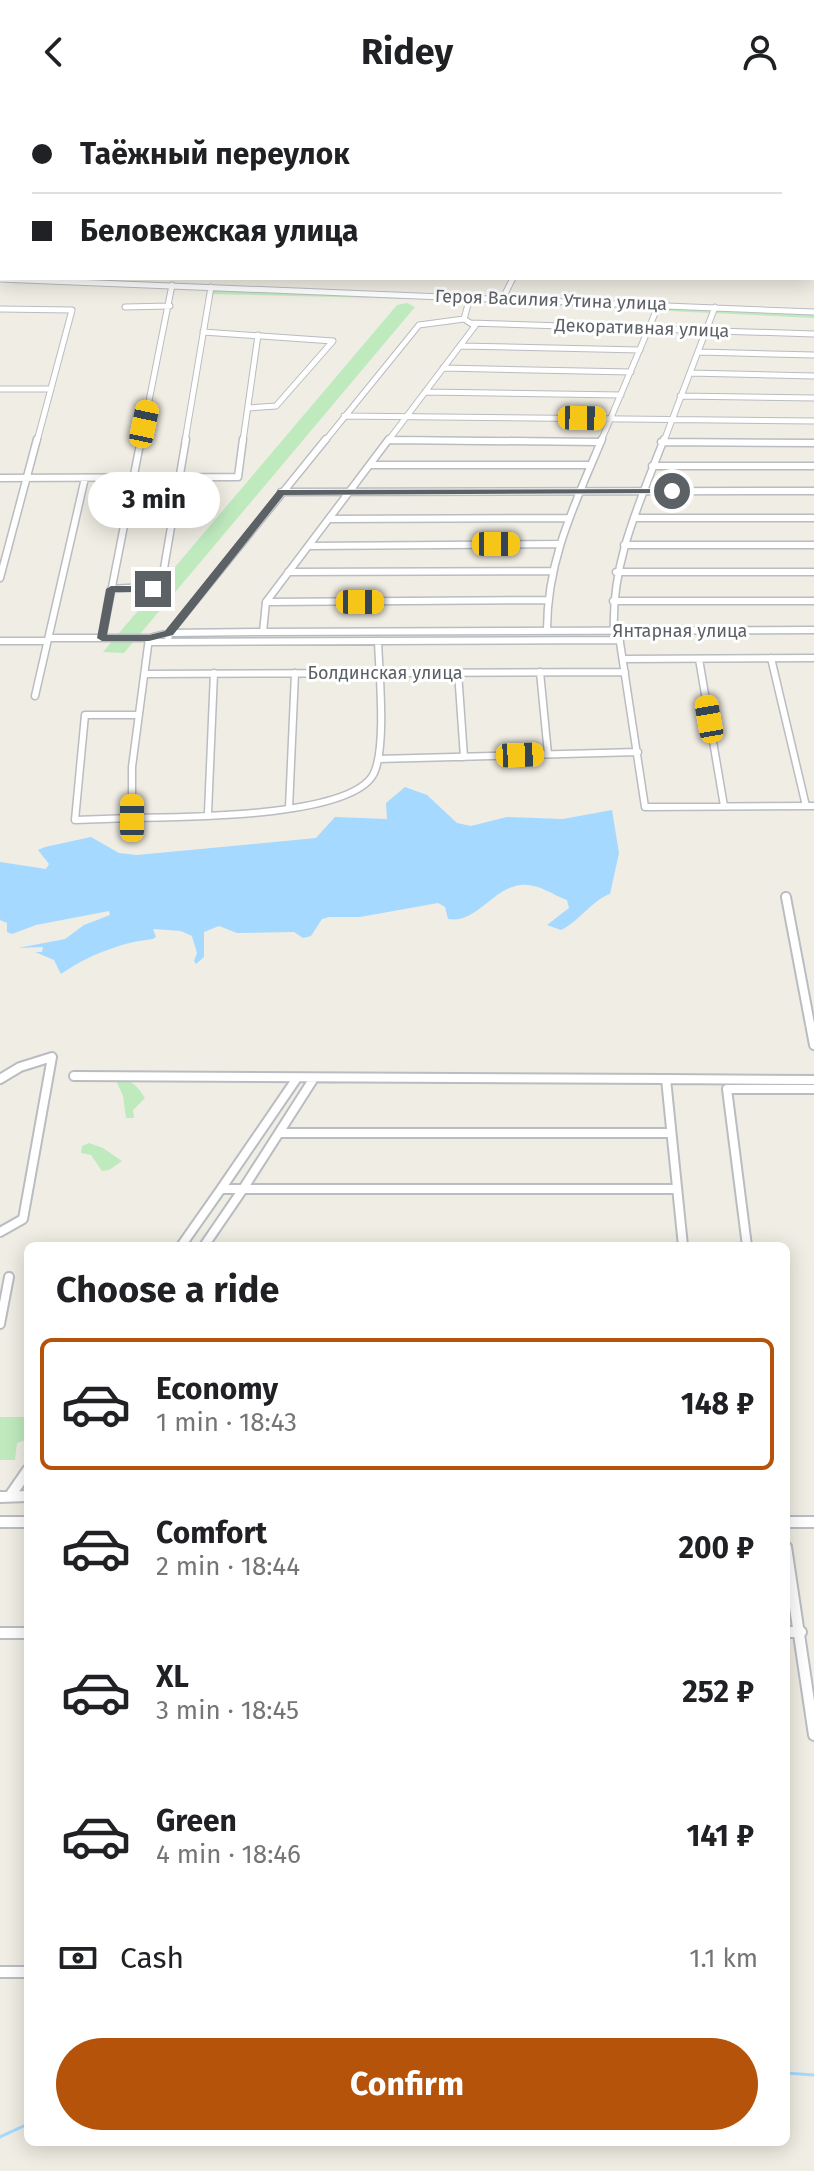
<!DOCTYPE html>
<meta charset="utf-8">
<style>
:root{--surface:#fff;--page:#f2f2f2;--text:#202124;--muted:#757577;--line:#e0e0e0;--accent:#b45309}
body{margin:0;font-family:"Fira Sans",sans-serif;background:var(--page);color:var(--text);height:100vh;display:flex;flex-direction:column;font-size:30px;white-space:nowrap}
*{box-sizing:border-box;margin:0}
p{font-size:26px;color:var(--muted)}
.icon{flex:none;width:44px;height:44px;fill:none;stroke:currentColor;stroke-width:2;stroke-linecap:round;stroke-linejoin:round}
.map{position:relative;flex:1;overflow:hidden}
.panel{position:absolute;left:24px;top:1138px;width:766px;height:904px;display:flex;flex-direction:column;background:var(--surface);border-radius:12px;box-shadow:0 4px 20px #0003}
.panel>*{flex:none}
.top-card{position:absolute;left:0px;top:0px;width:814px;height:176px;box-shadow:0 4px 20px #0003;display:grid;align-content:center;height:176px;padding:0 32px;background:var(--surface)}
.end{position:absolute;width:36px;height:36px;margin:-18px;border:10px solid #5c6166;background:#fff;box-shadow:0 0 0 4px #fff}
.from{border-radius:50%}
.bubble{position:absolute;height:56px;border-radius:28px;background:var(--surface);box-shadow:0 4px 20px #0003;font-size:26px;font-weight:700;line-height:56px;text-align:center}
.car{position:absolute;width:24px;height:48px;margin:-24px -12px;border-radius:10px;box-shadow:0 0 6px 2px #0007;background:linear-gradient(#f5c518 24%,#345 0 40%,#f5c518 0 76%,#345 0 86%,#f5c518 0)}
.top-card b{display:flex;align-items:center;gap:28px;height:76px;font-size:30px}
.top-card b+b{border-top:2px solid var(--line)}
.top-card i{width:20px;height:20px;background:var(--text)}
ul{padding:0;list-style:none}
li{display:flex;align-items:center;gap:24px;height:132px;margin:0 16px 12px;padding:0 16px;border:4px solid transparent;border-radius:12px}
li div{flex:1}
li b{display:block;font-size:30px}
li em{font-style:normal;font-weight:700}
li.on{border-color:var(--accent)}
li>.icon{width:72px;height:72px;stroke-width:1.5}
h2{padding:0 32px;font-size:36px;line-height:96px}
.pay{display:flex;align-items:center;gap:20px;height:88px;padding:0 32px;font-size:30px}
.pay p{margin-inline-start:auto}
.button{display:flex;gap:16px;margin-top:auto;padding:16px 32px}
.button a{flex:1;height:92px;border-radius:48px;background:var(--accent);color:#fff;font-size:32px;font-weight:700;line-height:92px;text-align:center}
header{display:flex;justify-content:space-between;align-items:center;height:104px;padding:0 32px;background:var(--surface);font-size:36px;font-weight:700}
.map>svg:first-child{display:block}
.green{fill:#bfeabe}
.water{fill:#a5d9ff}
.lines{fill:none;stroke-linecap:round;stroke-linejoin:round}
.stream{stroke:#a5d9ff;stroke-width:3}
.minor-far3-casing{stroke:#b9bcc1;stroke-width:7}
.minor-far2-casing{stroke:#b9bcc1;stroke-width:9}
.minor-far1-casing{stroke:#b9bcc1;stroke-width:12}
.minor-casing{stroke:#b9bcc1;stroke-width:14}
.tertiary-casing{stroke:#b9bcc1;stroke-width:7}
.minor-far3{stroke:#fff;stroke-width:5}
.minor-far2{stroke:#fff;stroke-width:6}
.minor-far1{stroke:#fff;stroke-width:8}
.minor{stroke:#fff;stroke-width:10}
.tertiary{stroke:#fff;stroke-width:5}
.rail{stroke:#b6b7b7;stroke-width:2;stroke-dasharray:1 6;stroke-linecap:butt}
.route{fill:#5c6166}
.labels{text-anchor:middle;stroke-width:6;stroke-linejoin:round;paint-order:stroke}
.far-street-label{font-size:18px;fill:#5c6166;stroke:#fff}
</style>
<header><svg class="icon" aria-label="back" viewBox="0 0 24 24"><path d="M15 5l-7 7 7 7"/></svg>Ridey<svg class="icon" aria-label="person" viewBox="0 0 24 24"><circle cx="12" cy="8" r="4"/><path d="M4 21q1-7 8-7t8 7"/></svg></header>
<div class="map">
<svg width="814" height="2067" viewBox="0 0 814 2067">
<rect width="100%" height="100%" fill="#f0ede4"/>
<path class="green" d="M214,185L814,211V214L415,195L213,190Z
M407,199L415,203L124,549L103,548L397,201Z
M116,976C132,976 136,980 145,994L133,1006L134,1014H126L123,992Z
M89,1039L103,1044L122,1057L109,1066L102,1067L91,1051L81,1049L82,1042Z
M0,1313H28V1335L17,1339L15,1356H0Z"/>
<path class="water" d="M405,683L427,691L457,719L471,722L507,713L563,715L612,706L619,749L610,790C592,796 580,817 561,826L547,821L569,804L567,796C552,791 539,779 520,781C492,785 476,820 448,815L445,803L438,799L360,813H329L322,815L311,832L303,834L294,828L237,829L219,822L204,828V853L196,860L194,857L197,849L192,832L181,827L153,825L156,833L153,835C121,838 87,852 61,870L54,856L35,848H42L43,843L18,844L65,835L84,821L110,811L109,807L36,821L12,830L7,828V819L0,816V758L46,765L49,760L38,746L45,743L91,733L119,749L137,751L316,734L335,713L387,715L386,699Z"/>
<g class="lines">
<path class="stream" d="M786,1969L814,1971
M0,2033L28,2020"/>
<g class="minor-far3-casing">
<path id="minor-far3" d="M49,2L58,0
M0,175L814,208
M503,194L513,174
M125,203L170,202
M0,205L72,206L37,337
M470,219L814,230
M203,228L333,237L276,302L248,304
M460,242L640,246
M699,248L814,251
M443,264L631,268
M690,269L814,272
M0,285H51
M425,288L621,291
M680,292L814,294
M344,312L814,317
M389,336L527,337
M141,337L172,181
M185,337L211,183
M243,337L258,231
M325,337L419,221L464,215L470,193
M388,337L475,222L464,215
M601,337L659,200
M664,337L715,203"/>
</g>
<g class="minor-far2-casing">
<path id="minor-far2" d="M389,336L601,338
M661,338L814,339
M370,361H591
M652,362H814
M0,374L238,373L243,335
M281,388L814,387
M634,414H814
M329,415L568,414
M624,441H814
M309,442L558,440
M288,468L552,467
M616,468H814
M0,474L37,335
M111,485L161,482L186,335
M613,497H814
M266,498L547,496
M547,526C547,455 575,400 602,335
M614,527C611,458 640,398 664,335
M263,528L266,498L389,335
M619,532L645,703L814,702
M49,534H149L169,529L263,528L814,526
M102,534L141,335
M149,534L132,663V714C180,713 348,714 373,671C387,646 379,567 378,537
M0,537H46
M151,538L620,536
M168,538L169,529L326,335
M771,554L806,702
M623,555L814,554
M699,555L724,702
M458,568L464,653
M540,568L548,650
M145,570L625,568
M35,592L85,374
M378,655L638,648
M289,704L295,569
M208,709L214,569
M132,714L75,716L85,611H139"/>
</g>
<g class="minor-far1-casing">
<path id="minor-far1" d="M786,793L814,941
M74,972L666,975
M0,975L20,963L52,953L23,1115L0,1128
M279,1029H671
M221,1085L297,974
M243,1085H676
M243,1085L314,974
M181,1142L221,1085H243L204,1142
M683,1142L666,975L814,976
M747,1142L727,985H814
M0,1220L9,1173"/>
</g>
<g class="minor-casing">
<path id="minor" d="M10,1392L28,1366
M0,1393L28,1392
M0,1418H28
M786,1418H814
M786,1443L814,1631
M786,1528H801
M0,1529H28
M0,1868H28"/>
</g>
<g class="tertiary-casing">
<path id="tertiary" d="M243,2L246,0"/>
</g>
<use href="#minor-far3" class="minor-far3"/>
<use href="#minor-far2" class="minor-far2"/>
<use href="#minor-far1" class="minor-far1"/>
<use href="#minor" class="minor"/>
<use href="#tertiary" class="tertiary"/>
<path class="rail" d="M453,0L462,2"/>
</g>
<path class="route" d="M672,385L675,389L284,391L173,531L149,537H102L97,534L106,485L111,482H153L158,485L153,488H115L107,531H149L165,527L278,386Z"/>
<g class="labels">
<g class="far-street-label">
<text transform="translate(551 196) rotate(2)" y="6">Героя Василия Утина улица</text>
<text transform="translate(642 224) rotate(2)" y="6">Декоративная улица</text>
<text x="680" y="533">Янтарная улица</text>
<text x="385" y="575">Болдинская улица</text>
</g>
</g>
</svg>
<i class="end from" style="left:672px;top:387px"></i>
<i class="end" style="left:153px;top:485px"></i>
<div class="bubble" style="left:88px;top:368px;width:132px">3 min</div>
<i class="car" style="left:582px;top:314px;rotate:91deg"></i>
<i class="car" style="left:144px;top:320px;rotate:12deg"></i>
<i class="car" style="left:496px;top:440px;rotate:90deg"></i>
<i class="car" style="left:360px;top:498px;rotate:90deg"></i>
<i class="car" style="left:709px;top:615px;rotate:350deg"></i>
<i class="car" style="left:520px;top:651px;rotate:88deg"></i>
<i class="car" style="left:132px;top:714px;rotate:0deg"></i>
<div class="top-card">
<b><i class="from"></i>Таёжный переулок</b>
<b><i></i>Беловежская улица</b>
</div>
<section class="panel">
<h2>Choose a ride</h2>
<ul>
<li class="on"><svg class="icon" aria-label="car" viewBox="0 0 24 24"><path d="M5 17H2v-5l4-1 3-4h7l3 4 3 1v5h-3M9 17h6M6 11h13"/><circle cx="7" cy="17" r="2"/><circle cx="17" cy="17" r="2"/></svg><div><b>Economy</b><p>1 min · 18:43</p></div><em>148 ₽</em></li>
<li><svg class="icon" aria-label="car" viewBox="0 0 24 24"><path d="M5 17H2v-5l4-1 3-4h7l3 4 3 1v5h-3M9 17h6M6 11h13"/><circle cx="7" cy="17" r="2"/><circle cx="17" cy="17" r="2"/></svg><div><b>Comfort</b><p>2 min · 18:44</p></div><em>200 ₽</em></li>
<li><svg class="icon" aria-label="car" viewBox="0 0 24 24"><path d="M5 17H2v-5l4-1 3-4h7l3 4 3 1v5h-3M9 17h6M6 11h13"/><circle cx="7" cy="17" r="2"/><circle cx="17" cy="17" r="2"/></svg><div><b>XL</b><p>3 min · 18:45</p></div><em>252 ₽</em></li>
<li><svg class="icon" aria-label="car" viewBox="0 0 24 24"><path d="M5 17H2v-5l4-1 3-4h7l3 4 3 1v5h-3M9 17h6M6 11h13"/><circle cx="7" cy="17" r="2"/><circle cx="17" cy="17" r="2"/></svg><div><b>Green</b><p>4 min · 18:46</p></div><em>141 ₽</em></li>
</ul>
<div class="pay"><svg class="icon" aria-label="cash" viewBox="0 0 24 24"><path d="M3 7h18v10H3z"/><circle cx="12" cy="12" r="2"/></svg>Cash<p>1.1 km</p></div>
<div class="button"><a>Confirm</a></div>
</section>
</div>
